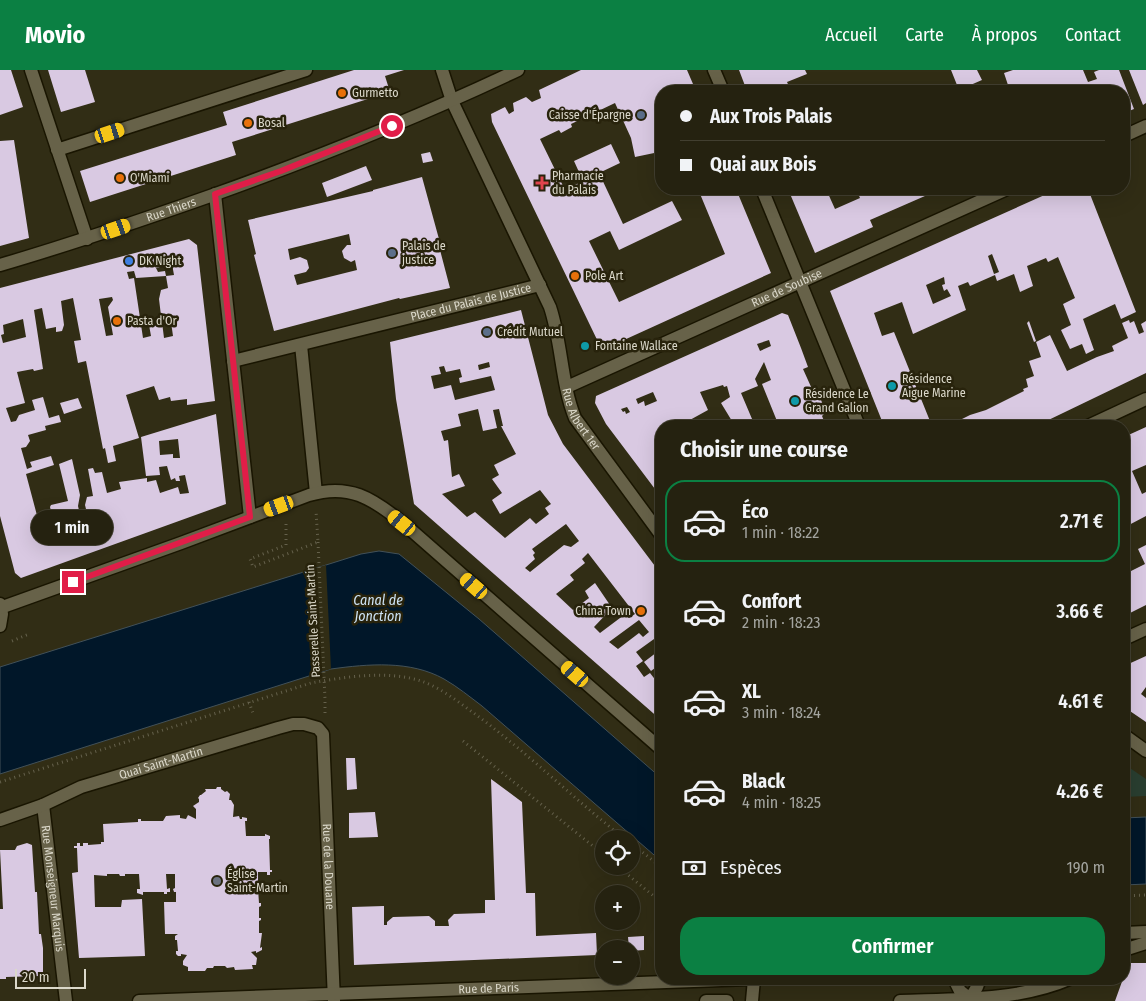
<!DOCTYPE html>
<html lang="fr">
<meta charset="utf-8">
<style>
:root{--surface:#252210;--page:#2d2a19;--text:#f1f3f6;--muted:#a3a49f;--line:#423f30;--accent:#0b8043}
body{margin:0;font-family:"Fira Sans Condensed",sans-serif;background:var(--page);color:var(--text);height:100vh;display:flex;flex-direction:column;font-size:19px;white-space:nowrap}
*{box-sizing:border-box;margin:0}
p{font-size:16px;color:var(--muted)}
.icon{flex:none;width:28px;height:28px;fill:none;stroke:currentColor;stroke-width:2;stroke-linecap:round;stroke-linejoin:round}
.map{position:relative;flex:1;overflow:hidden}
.sheet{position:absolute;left:655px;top:350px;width:475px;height:565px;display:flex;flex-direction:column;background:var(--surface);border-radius:20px;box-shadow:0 5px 20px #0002,0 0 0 1px var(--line)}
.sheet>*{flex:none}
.top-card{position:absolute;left:655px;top:15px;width:475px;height:110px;border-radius:20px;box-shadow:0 5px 20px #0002,0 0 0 1px var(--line);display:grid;align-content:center;height:110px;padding:0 25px;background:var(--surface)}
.fabs{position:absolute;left:595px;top:760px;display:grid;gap:10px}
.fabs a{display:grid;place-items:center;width:45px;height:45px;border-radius:50%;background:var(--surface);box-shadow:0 5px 20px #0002,0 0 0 1px var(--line);font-size:25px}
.scale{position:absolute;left:15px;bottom:12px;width:71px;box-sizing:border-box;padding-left:5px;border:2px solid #dbd8ca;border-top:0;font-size:14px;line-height:18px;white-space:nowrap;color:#dbd8ca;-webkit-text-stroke:4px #28230c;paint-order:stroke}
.end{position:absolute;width:22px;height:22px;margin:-11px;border:6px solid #e11d48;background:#fff;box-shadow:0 0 0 2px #fff}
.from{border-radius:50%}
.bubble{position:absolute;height:35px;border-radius:18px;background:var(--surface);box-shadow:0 5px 20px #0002,0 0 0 1px var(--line);font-size:16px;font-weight:600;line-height:35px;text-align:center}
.car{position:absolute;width:15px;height:30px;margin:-15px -8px;border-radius:6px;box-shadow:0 0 4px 1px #0007;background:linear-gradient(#f5c518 24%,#345 0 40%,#f5c518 0 76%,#345 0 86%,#f5c518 0)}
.top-card b{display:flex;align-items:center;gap:18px;height:48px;font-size:19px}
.top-card b+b{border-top:1px solid var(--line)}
.top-card i{width:12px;height:12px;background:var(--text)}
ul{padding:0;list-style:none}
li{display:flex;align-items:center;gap:15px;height:82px;margin:0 10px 8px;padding:0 15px;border:2px solid transparent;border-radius:20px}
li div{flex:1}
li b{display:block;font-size:19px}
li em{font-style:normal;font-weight:600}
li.selected{border-color:var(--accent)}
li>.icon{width:45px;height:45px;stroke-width:1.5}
h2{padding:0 25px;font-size:22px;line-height:60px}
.pay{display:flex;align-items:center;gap:12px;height:55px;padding:0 25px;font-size:19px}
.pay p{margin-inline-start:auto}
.button{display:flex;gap:10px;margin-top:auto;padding:10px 25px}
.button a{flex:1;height:58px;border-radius:20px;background:var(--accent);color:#fff;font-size:20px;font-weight:600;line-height:58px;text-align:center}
header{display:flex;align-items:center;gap:30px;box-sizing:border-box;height:70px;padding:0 25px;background:var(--accent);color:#fff}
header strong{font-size:24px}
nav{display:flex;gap:28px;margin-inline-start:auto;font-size:18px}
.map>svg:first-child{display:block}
.green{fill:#293e30}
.water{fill:#011729;stroke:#425159}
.pier{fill:#312d15}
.building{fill:#d9c9e2;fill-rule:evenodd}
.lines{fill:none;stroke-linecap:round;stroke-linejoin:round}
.service-casing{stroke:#191501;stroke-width:15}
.pedestrian-casing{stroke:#191501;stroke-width:15}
.minor-casing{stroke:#191501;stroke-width:15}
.secondary-casing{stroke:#191501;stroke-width:15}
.path{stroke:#65614c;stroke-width:3;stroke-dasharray:1 4;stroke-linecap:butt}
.service{stroke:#676249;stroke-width:12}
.pedestrian{stroke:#676249;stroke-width:12}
.minor{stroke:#676249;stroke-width:12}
.secondary{stroke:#676249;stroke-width:12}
.path-bridge{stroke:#65614c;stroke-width:3;stroke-dasharray:1 4;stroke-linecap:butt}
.route{stroke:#e11d48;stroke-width:6}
.food-dot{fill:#e8710a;stroke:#28230c;stroke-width:2}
.service-dot{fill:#5c6f8a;stroke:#28230c;stroke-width:2}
.health-dot{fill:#e0444e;stroke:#28230c;stroke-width:2}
.shop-dot{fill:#3f7fe0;stroke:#28230c;stroke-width:2}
.culture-dot{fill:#0f9aa8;stroke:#28230c;stroke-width:2}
.worship-dot{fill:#6b7280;stroke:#28230c;stroke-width:2}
.labels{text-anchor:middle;stroke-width:5;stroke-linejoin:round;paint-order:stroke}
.poi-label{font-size:12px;fill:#dbd8ca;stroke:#28230c;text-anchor:start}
.street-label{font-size:12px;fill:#dbd8ca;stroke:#28230c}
.water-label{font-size:14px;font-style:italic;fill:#cde3f6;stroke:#28230c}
</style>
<header>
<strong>Movio</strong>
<nav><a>Accueil</a><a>Carte</a><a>À propos</a><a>Contact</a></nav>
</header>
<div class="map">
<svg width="1146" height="931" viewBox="0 0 1146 931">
<rect width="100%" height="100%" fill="#312d15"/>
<path class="green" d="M1124,694L1146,709V726L1124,727Z"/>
<path class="water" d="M379,481L399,484L479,549L661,708V791L482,636C470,627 458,617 444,609C410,590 368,594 331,599L0,704V597L326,495L361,484Z
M1146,747V814L1124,815V748Z"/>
<path class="pier" d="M326,495L331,599L317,603L310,500Z"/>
<path class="building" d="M0,0H11L23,37L0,45Z
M48,0H85L95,32L61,42Z
M354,0H404L385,6L390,22L232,72L236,85L90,132L80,101L227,55L223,42Z
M581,0H687L696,21H661V82H659L635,87L631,68L615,33L571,54L572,57L561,63L559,60L540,69L565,120L583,111L574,91L611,74L620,93L599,103L623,154L672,131L682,150L619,180L610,161L589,171L619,232L725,184L698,119H736L771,203L602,280L492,52L491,44L505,37L509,44L514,41L513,33L526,27L532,32L541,28L539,20Z
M739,0H805L807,4L787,12L791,21H747Z
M951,0H977L982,10L959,20Z
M1013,0H1083L1088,12L1097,9L1094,2L1099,0H1119L1134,39L1124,43V21H1030L1029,19L1022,21H1010L1004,3Z
M1129,0H1146V33L1143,35Z
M14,70L29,168L0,176V71Z
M430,82L433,91L423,93L421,84Z
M366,96L372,110L327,127L322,113Z
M422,107L442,180H440L450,218L400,229L399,228L274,261L254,185L256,184L248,150L373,121V120ZM349,164L351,175H347L342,181L344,188L351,192L355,190L357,200L297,215L294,205L306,202L309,198L307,190L300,187L290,190L288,179Z
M788,119H826L835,139L860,128L856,119H941L870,150L873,157L815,183Z
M1058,119H1088L1136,242L1121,249L1115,234L1083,249L1094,280L1086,284L1082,274L1070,279L1061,260L1071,255L1063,234L1075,228L1058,187L1048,192L1046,188L1027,196L1033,216L1020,222L1014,204L997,211L995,205L970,216L968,212L958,216L966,240L913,264L902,232L874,243L882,266L894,262L932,356H884L830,221ZM992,184L999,202L994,204L988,186ZM944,207L945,214L942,215L944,221L947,219L951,226L933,234L926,215Z
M189,169L197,175L215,331L187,335V329L171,331L170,327L159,330L154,316L126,325L139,368L113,376L116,391L108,393L105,378L103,379L86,291L78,293L74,271L81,270L73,228L61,231L64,255L62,261L56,262V257L46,259L42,238L34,240L43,299L34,301L33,299L17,302L25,333L6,338L11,352L16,351L19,345L35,340L32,330L43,327L49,348L59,345L61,352L45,356L46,360L28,365L30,371L26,377L21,378L27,399L32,397L30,392L51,386L54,395L26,404L43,468L57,464L50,437L51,435L68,431L59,394L72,389L80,425L78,436L81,449L88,447L85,435L87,427L93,426L88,399L93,398L95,403L102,402L107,423L121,419L119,412L147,408V412L156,410L160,423L178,417L180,424L189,423L185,405L179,406L180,411H176L175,408L171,410L167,396L159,397L160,405L146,406L141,367L216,344L226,434L21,508L15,503L0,446V218ZM172,194L174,205L166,206L168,218L161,220L159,229L162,254L171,252L173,266L164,268L162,252L149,255L151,266L143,268L134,208L129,209L127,202L134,201L136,208L166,206L165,201L158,202L156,198ZM112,227L113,230L108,237L113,265L106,266L99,229ZM23,249L26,267L3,273L1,265L4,264L3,255ZM178,369L180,388H173V384L160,385L159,371Z
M521,240L548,345L563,374L661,504V578L654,569L636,582L643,591L636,596L644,607L650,603L657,612L661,609V650L414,434L396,329L390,272ZM489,292L490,297L479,300L478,295ZM444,296L446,302L460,299L462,307L459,308L460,313L491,306L495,320L455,330L451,315L434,319L431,306L441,304L439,297ZM478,339L483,361L497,358L493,340L499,339L503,356H501L516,384L494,395L499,405L492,409L502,423L492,430L500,444L540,420L551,434L545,438L549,444L536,454L530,448L505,468L475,442L467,447L442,424L465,416L459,404L452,407L448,370L444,371L441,361L461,356L458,344ZM566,454L579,471L571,477L564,475L530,502L525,498L535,489L533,485L535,483L532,479ZM588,483L635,544L629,548L624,545L600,563L594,557L612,538L595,513L585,521L589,528L573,540L556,524L574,510L570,505L585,493L582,489ZM639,550L649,562L643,567L639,563L618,579L609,572Z
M782,243L788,245L801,278L808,297L803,299L812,319L816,318L826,342L822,346L826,356H779L762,314L771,310L764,292L755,309L758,316L741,323L755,356H735L721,333L730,327L727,316L724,317L723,315L700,322L708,340L679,356H661V427L606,354L595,333L596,326ZM769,270L771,276L760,281L757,274ZM653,322L657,331L645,336L644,331L638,334L636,329ZM627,337L630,342L626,344L625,341L623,342L621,339Z
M1129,250L1130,253L1134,251L1139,264L1144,262L1141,254L1146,251V303L1036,356H948L970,345L986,340L1024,321L1023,319L1028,317L1026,309L1034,306L1029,291L1041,287L1036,272L1050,265L1067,301L1097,287L1114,281L1112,276L1128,268L1122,253Z
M1029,251L1036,271L1034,272L1027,253Z
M78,328L82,338L64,344L60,333Z
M1146,357V395L1132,401L1142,424L1146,422V446L1127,456L1131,467L1124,470V367Z
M1146,475V535L1124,546V495H1129L1131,501L1145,494L1138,479Z
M661,579V606L655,598L651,601L644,592Z
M1146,586V617L1141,624L1146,628V652L1124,637V596Z
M346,688H355L357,719L347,720Z
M491,709L522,732L526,823H535L536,866L596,863L597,885L354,895L352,837L384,836V855H387V852L393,847L429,846L435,851V856H449L448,850L454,844L485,843V830H495Z
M217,717H221V719L225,722L227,721L230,724L229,730H231L234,735L233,747L239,746L240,749H242V747L247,748V751H245L246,766H265V764L270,766V769H269L270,800H272V802H270V805H267V802H258V816H260V819H258L259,833H261V836L259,837V848H261V850L259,851V863H262L260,878L262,877V880L256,883V881L251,882L257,888L256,895H252L253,899L235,900L234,897L227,898L225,896H214L213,898H207L205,901H188V897L183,895V891L187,885L181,884V886H178L176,884V881H178L177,870H175V866L178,864H165L164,832H176V822H174L173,819L175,818V804H166L167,819L170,818V822H167V824H164V822H143V825L137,823V819H140L139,804H125V806H120L119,804H107V806L94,805L95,837H121L122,830L142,829L145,886L79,888L72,803L78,802L77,778H74V776H77V773H80V776H83V773H88V775L101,774V772H104L103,754L138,752V749H141V751H163L166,746L180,745V748L186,749L188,745L196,749V739L193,736L199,732V729L198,728L200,725H201L206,721L205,719H216Z
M375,742L378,767L349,768V743Z
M27,773L32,775L35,822H37L39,864H41L43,878V905L40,906L6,907V909H0V839H3L0,780H15L17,776Z
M644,866V880L631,881V879H629L628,867Z
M1131,893H1146V931H1115L1124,906L1127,907Z"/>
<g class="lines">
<g class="service-casing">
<path id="service" d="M31,0L87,169
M57,80L306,0"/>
</g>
<g class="pedestrian-casing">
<g id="pedestrian">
<path d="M301,275L316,423"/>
<path id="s1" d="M233,291L540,215"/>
</g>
</g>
<g class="minor-casing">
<g id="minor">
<path id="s2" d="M442,0L452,31L550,237C562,273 561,313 575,348L661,465"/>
<path d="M714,0L723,21"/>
<path d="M1124,66L1146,56"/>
<path d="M762,119L859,356"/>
<path d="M215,124L250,447"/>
<path id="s3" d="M0,195C72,174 142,150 213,125C316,88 419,47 518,0"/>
<path id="s4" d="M567,317L1007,119"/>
<path d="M1088,356L1146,329"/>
<path d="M0,534L2,544L0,556"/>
<path d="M0,538L181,473L309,425C349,413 372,428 403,453L661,679"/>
<path d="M1124,569L1146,559"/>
<path d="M1124,665L1146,681"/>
<path id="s5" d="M43,735L66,931"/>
<path id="s6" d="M0,750L43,735L81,717L278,658L293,654H304L318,658L323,664L334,931"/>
<path d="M954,909L960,921L970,929L977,917L980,909"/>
</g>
</g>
<g class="secondary-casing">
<g id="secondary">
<path d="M1124,863L1146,862"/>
<path d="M1124,880L1146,873"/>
<path id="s7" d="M139,931L749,909"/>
<path d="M706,931H727"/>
<path d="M752,931L754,909"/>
<path d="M900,931C956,929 1018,931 1069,909"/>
</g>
</g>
<path class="path" d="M286,454V475L250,489L253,497L318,472L316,441
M12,571L29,564
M249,632L254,646
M325,643V629
M463,671L604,785
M0,712L311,613C345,607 387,600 421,611C442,618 461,634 479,647C530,685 575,730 625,769
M631,773L661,797
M617,796L661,832
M1124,826L1146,825"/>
<use href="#service" class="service"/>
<use href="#pedestrian" class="pedestrian"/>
<use href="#minor" class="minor"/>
<use href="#secondary" class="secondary"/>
<path class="path-bridge" d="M318,472L325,629"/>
</g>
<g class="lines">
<path class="route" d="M73,512L250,447L215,124L281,101L392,56"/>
</g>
<g class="food-dot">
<circle cx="342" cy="23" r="5"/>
<circle cx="248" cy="53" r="5"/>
<circle cx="120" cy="108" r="5"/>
<circle cx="575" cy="206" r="5"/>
<circle cx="117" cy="251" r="5"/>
<circle cx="641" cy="541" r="5"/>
</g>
<g class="service-dot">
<circle cx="641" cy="45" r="5"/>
<circle cx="392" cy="183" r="5"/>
<circle cx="487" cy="262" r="5"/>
</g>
<path class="health-dot" d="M539.5 105.5h5v5h5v5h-5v5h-5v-5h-5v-5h5z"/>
<circle class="shop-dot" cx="129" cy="191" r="5"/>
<g class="culture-dot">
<circle cx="585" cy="276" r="5"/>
<circle cx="892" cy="316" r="5"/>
<circle cx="795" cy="331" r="5"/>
</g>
<circle class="worship-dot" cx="217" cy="811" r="5"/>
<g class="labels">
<g class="poi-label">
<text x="352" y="27">Gurmetto</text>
<text x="631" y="49" text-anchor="end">Caisse d'Épargne</text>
<text x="258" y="57">Bosal</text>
<text x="552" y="110">Pharmacie<tspan x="552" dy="14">du Palais</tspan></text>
<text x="130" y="112">O'Miami</text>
<text x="402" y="180">Palais de<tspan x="402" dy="14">justice</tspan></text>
<text x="139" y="195">DK Night</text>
<text x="585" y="210">Pole Art</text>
<text x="127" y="255">Pasta d'Or</text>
<text x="497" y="266">Crédit Mutuel</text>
<text x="595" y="280">Fontaine Wallace</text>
<text x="902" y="313">Résidence<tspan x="902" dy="14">Aigue Marine</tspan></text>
<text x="805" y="328">Résidence Le<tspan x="805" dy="14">Grand Galion</tspan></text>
<text x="631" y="545" text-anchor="end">China Town</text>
<text x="227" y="808">Église<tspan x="227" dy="14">Saint-Martin</tspan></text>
</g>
<g class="street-label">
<text dy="4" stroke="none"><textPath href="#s3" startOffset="180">Rue Thiers</textPath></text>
<text dy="4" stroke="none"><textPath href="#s4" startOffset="241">Rue de Soubise</textPath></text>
<text dy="4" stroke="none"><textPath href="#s1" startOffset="245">Place du Palais de Justice</textPath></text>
<text dy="4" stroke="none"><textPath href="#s2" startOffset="378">Rue Albert 1er</textPath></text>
<text transform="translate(313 551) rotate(-93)" y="4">Passerelle Saint-Martin</text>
<text dy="4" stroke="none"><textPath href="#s6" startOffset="171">Quai Saint-Martin</textPath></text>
<text dy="4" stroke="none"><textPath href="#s6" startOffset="475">Rue de la Douane</textPath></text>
<text dy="4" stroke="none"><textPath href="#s5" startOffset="84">Rue Monseigneur Marquis</textPath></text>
<text dy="4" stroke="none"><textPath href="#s7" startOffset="350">Rue de Paris</textPath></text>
</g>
<g class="water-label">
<text x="378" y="535">Canal de<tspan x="378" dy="16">Jonction</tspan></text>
</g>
</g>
</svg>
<div class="fabs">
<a><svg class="icon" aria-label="locate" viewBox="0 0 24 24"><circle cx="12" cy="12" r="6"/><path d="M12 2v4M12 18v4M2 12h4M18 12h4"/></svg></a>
<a>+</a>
<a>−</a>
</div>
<div class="scale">20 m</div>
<i class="end from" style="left:392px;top:56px"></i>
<i class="end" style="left:73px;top:512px"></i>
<div class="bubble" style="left:31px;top:440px;width:82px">1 min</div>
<i class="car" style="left:110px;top:63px;rotate:72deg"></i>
<i class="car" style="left:116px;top:159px;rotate:71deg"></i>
<i class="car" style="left:279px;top:436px;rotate:250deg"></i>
<i class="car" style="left:402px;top:453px;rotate:309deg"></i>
<i class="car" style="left:474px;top:516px;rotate:311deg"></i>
<i class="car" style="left:575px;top:604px;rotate:311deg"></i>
<div class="top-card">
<b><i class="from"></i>Aux Trois Palais</b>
<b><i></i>Quai aux Bois</b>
</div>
<section class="sheet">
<h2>Choisir une course</h2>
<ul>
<li class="selected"><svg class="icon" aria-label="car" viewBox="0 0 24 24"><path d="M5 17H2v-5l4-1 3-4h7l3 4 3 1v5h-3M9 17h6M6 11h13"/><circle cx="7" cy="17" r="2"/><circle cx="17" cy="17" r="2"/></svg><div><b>Éco</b><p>1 min · 18:22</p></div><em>2.71 €</em></li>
<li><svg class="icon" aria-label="car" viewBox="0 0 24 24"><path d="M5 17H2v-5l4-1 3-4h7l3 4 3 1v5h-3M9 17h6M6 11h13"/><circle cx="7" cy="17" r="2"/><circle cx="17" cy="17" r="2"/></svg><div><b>Confort</b><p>2 min · 18:23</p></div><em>3.66 €</em></li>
<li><svg class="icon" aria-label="car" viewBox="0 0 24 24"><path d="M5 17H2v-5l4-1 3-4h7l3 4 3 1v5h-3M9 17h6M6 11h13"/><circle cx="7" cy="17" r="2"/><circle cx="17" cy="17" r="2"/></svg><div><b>XL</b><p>3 min · 18:24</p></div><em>4.61 €</em></li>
<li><svg class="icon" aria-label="car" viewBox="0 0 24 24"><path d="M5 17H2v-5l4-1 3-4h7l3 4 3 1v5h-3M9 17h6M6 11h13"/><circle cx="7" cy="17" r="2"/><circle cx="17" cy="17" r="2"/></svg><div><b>Black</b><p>4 min · 18:25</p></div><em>4.26 €</em></li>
</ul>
<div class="pay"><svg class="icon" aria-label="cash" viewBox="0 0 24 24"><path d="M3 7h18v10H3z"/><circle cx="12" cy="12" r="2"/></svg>Espèces<p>190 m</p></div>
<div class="button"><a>Confirmer</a></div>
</section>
</div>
